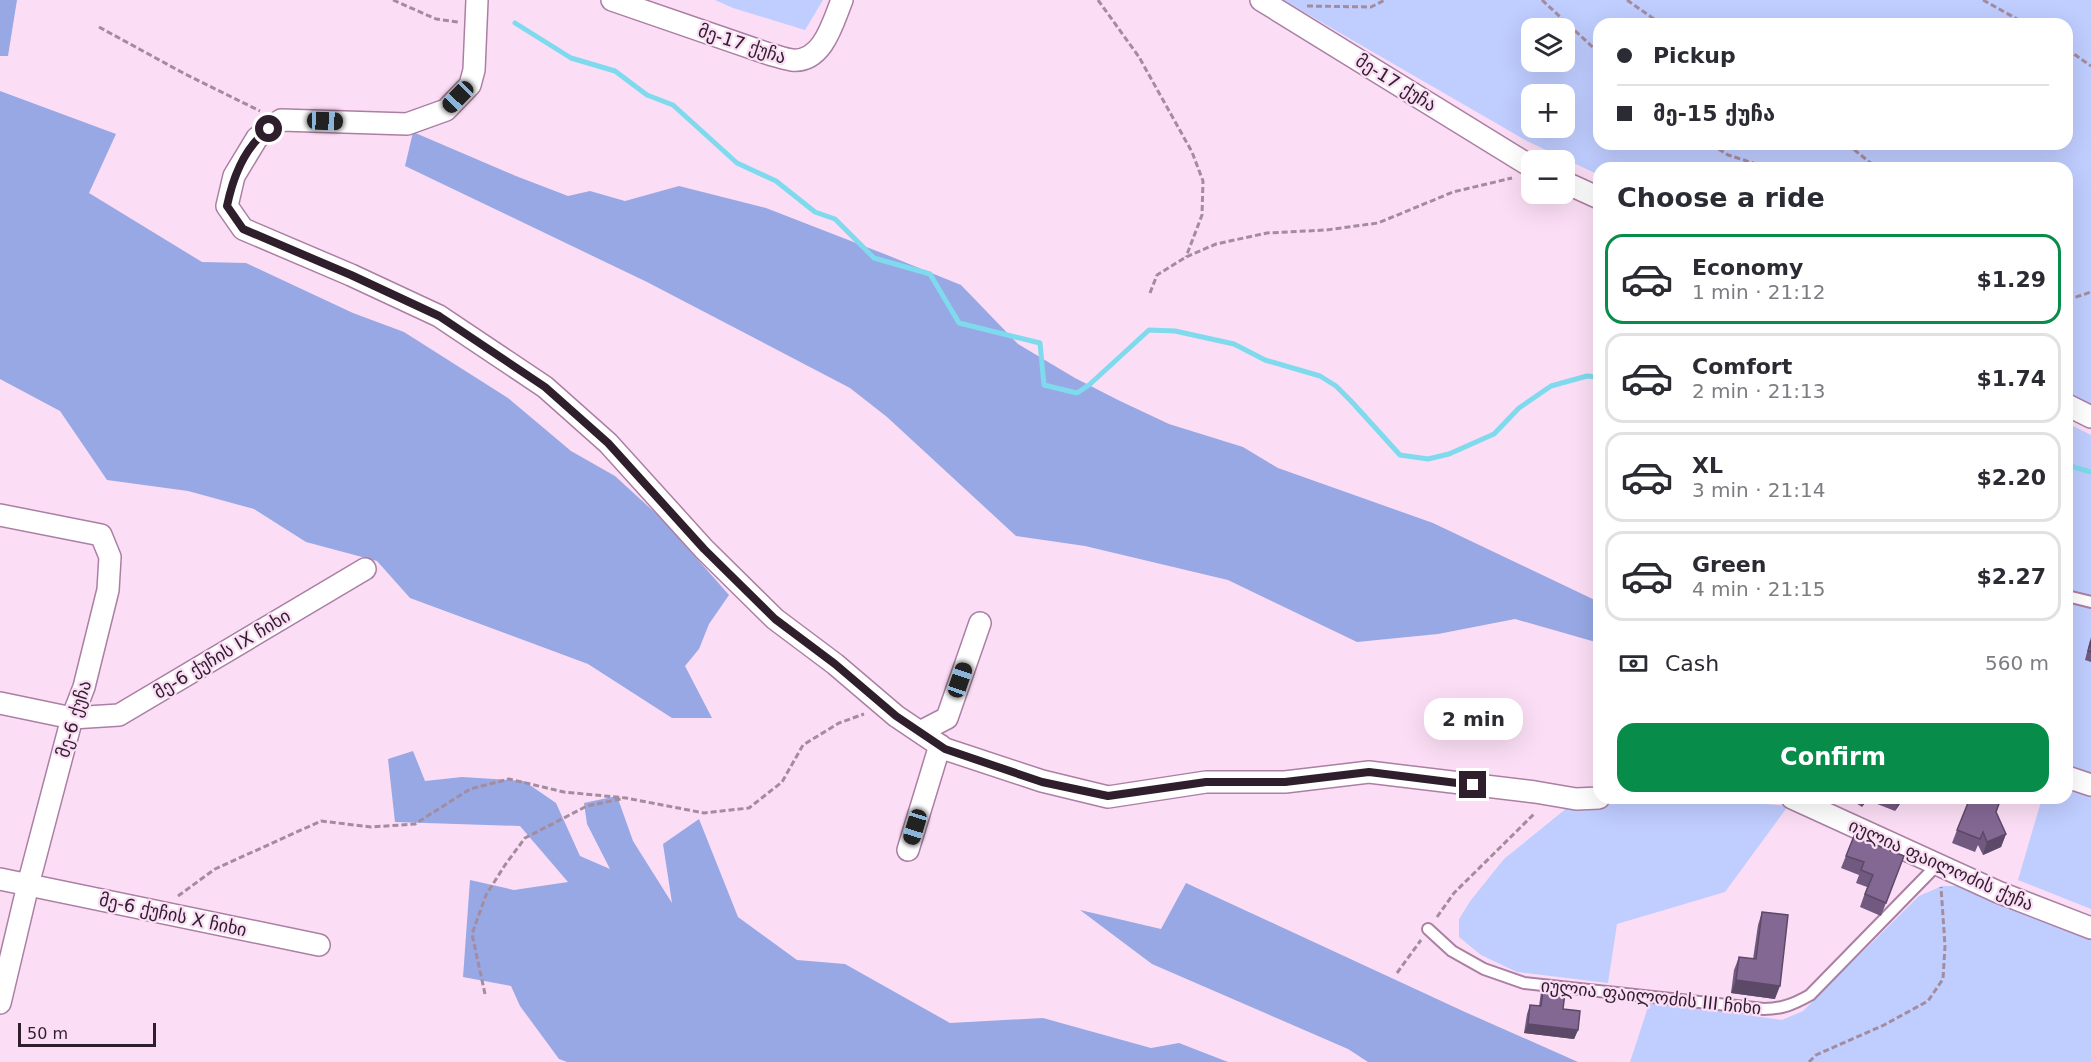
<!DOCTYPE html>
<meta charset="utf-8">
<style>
:root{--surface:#fff;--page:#f2f2f3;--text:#2b2b33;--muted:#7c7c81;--line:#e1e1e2;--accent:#088c49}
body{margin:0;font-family:"DejaVu Sans","Noto Sans Georgian",sans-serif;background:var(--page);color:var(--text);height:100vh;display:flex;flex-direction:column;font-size:22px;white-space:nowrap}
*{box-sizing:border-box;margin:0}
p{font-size:20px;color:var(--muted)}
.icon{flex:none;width:33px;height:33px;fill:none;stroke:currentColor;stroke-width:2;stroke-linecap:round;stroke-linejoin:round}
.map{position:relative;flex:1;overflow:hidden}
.drawer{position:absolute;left:1593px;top:162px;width:480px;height:642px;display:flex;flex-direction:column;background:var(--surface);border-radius:18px;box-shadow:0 6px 24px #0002}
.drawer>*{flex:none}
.guide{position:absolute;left:1593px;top:18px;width:480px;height:132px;border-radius:18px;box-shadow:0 6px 24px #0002;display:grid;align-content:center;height:132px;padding:0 24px;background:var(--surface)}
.buttons{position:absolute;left:1521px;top:18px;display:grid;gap:12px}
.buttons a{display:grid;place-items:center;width:54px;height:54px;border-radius:12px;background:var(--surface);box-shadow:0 6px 24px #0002;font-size:30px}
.scale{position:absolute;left:18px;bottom:15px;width:138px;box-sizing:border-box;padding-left:6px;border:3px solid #2f1e2c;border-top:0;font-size:16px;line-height:21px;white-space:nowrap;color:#2f1e2c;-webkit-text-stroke:4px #fbdef5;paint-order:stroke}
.end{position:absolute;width:27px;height:27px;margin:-14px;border:8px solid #2f1e2c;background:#fff;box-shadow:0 0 0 3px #fff}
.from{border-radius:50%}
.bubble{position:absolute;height:42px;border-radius:18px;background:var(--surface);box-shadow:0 6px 24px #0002;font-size:20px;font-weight:700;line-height:42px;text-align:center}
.car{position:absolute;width:18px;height:36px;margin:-18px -9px;border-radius:8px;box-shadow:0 0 4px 2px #0007;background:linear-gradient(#222 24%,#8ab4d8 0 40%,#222 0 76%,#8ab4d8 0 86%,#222 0)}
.guide b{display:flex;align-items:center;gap:21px;height:57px;font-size:22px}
.guide b+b{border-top:2px solid var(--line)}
.guide i{width:15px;height:15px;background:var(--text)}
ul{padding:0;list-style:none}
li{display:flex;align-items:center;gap:18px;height:90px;margin:0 12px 9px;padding:0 12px;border:3px solid var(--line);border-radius:18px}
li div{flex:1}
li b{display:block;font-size:22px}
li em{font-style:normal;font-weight:700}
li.active{border-color:var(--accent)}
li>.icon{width:54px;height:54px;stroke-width:1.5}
h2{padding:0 24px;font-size:27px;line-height:72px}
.pay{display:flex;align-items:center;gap:15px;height:66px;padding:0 24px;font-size:22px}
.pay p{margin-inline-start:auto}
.primary-button{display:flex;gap:12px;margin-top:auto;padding:12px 24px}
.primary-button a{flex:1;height:69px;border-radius:18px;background:var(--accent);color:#fff;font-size:24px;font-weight:700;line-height:69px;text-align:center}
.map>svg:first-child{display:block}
.green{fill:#bfcdff;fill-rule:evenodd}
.forest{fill:#97a8e5}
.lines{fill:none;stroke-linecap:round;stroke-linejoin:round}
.stream{stroke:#7edaec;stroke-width:5}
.lane-casing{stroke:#ab7fa3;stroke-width:14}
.street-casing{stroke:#ab7fa3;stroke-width:24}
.path{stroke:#a48c9f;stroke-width:3;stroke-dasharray:6 3;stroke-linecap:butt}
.lane{stroke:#fff;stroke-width:10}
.street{stroke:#fff;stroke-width:21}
.wall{fill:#72597f}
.shaded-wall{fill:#5c4968}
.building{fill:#846894;stroke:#5c4968;stroke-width:1.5}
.route{stroke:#2f1e2c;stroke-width:8}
.labels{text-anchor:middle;stroke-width:4.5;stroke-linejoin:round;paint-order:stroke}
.street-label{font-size:18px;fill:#2f1e2c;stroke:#fbdef5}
</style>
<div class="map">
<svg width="2091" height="1062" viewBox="0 0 2091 1062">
<rect width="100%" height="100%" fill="#fbdef5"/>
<path class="green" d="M715,0H823L805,30L733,8Z
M1283,0H2091V413L2067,399V168H1599V175L1527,141ZM1599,24H2067V144H1599ZM1532,28H1564V62H1532ZM1532,94H1564V128H1532Z
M2067,423L2091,435V909L2018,880L2042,798H2067Z
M1719,800L1788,806L1725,892L1617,924L1608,983L1517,972L1481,955L1459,937V919L1471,900L1504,859L1573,803Z
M1942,886H1965L2091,936V1062H1630L1650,1001L1782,1020L1803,1011L1919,896Z"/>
<path class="forest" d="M0,0H17L8,56H0Z
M0,91L116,134L89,193L202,262L246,263L353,313L404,332L508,398L571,451L615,476L662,519L729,595L709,624L699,649L685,666L712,718H672L588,664L410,598L377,561L306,542L254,509L188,491L107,480L60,411L0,379Z
M413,132L516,176L568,196L590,191L625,201L679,186L766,208L887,255L961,285L1018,344L1075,378L1118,400L1169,424L1243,447L1278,468L1433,523L1599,602V643L1515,619L1438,634L1357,642L1228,580L1085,546L1016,536L887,417L850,388L647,282L405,166Z
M413,751L425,781L462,777L524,781L556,803L580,856L610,869L587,824L584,803L617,796L633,841L672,903L663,844L699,819L738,917L797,960L845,964L950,1023L1043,1018L1151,1048L1179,1043L1228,1062H567L559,1059L520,1006L511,986L463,977L470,880L514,890L568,882L520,826L395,822L388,759Z
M1186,883L1465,1012L1578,1062H1368L1348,1049L1152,964L1080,910L1161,929Z"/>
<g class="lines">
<path class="stream" d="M515,23L571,58L615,71L647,95L673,105L737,163L776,181L815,212L835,219L874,258L930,274L959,323L1040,343L1044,385L1077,393L1089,385L1149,330L1175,331L1234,344L1265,360L1320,376L1336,386L1351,401L1400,455L1428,459L1449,454L1494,434L1519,408L1551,386L1587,376L1599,377
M2067,465L2091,472"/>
<g class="lane-casing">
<path id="lane" d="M2067,596L2091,602
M1428,929L1452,951L1484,969L1524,983L1764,1009C1782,1009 1794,1004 1810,995L1938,864"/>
</g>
<g class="street-casing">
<path id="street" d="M477,0L474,70L470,85L446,110L407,124L281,120L257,138L234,176L227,206L243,229L351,275L439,316L545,387L608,443L704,549L775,619L835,664L896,716L945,749L1042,781L1108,797L1206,782H1285L1369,772L1535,792L1576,799L1599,798
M612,0L769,54C777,56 785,59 792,60C823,63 833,22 842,0
M1261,0L1532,167
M1564,182L1599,198
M2067,405L2091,417
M0,515L101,535L110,557L108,590L84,687L72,718L28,885L0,1003
M0,703L72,718L119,715L365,569
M920,732L947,718L980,623
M2067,777L2091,785
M1792,798L1998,892L2091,928
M908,850L940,745
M0,879L319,945"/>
</g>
<path class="path" d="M393,0L436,19L458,22
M1098,0L1139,57L1192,152L1203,181L1202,215L1186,257
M1542,0L1599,53
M1627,0L1661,24
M1983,0L2026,24
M1307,6L1371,7L1385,0
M99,27L185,74L260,111
M2067,49L2091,66
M1711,144L1728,155L1769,168
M1847,144L1877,168
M1150,293L1157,275L1186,257L1216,244L1267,233L1326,230L1378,223L1453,192L1512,178
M2067,300L2091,292
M178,896L215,869L321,821L371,827L415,824L470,789L509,779L564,792L626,798L704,813L749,808L782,782L803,745L839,723L864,714
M1437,917L1454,893L1535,813
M1397,973L1421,940
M485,994L472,934L486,895L505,865L525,838L587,806L621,799
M1809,1062L1816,1055L1884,1025L1928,1001L1943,979L1945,946L1941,887"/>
<use href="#lane" class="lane"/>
<use href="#street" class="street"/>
</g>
<path class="wall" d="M2091,637V662L2085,660Z
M1848,798H1904L1895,811L1867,800L1862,807Z
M2002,798L1996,812L2006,834L2001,847L1983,855L1978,845L1975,852L1952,843L1957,830Z
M1854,836L1904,856L1881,916L1860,907L1867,887L1856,883L1859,875L1841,868Z
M1762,912L1775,999L1731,993L1734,970L1739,957L1753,959L1758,925Z
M1544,983L1578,1030L1574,1039L1524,1033L1527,1014L1530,1005L1539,1006L1541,992Z"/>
<path class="shaded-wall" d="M1865,798H1868L1862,807Z
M1900,798H1904L1895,811Z
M2006,834L2001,847L1983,855L1987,842Z
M1736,980L1780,986L1775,999L1731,993Z
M1528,1024L1578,1030L1574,1039L1524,1033Z"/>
<path class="building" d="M2091,640V652L2088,651Z
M1970,798H2001L1996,812L2006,834L1987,842L1983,832L1980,839L1957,830Z
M1854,836L1904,856L1886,903L1865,894L1873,875L1861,870L1864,862L1846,856Z
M1762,912L1788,915L1780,986L1736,980L1739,957L1756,959Z
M1544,983L1566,985L1563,1009L1580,1011L1578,1030L1528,1024L1530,1005L1541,1006Z"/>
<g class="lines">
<path class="route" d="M269,129C244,147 233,177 227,206L243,229L351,275L439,316L545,387L608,443L704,549L775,619L835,664L896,716L945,749L1042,782L1108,796L1206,782H1285L1369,772L1473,785"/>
</g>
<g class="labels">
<g class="street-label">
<text transform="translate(742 44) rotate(18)" y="6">მე-17 ქუჩა</text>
<text transform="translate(1396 83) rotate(32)" y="6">მე-17 ქუჩა</text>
<text transform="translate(222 654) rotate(-31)" y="6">მე-6 ქუჩის IX ჩიხი</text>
<text transform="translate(74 719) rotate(-73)" y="6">მე-6 ქუჩა</text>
<text transform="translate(1941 865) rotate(24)" y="6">იულია ფაილოძის ქუჩა</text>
<text transform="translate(173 915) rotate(12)" y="6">მე-6 ქუჩის X ჩიხი</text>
<text transform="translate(1651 997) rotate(6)" y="6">იულია ფაილოძის III ჩიხი</text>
</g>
</g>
</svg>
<div class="buttons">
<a><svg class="icon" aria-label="layers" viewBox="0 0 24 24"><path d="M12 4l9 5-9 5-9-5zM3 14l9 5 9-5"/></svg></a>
<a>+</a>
<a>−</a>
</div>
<div class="scale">50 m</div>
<i class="end from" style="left:269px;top:129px"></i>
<i class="end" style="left:1473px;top:785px"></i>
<div class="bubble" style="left:1424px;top:698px;width:99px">2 min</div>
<i class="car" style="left:458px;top:97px;rotate:224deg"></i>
<i class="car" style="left:325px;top:121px;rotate:92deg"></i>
<i class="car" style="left:960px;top:680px;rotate:19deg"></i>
<i class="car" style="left:915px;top:827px;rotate:197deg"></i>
<div class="guide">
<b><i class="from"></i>Pickup</b>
<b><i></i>მე-15 ქუჩა</b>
</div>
<section class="drawer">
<h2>Choose a ride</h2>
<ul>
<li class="active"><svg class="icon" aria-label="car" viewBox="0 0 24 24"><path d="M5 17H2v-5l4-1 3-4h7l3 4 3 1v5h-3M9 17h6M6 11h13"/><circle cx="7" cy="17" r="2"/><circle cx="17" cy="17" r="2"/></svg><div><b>Economy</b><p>1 min · 21:12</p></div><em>$1.29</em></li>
<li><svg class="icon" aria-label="car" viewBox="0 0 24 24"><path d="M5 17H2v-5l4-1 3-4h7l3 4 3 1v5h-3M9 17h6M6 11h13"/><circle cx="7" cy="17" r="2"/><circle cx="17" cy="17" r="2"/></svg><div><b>Comfort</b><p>2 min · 21:13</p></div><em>$1.74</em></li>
<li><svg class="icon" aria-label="car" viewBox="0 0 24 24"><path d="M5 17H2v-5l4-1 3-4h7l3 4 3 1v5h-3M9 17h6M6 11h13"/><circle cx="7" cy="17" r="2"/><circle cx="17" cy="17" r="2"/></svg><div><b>XL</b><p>3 min · 21:14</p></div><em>$2.20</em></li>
<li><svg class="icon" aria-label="car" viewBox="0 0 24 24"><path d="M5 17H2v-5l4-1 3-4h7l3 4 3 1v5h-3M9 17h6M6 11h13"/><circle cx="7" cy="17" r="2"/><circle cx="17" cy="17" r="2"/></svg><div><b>Green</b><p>4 min · 21:15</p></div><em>$2.27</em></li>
</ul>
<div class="pay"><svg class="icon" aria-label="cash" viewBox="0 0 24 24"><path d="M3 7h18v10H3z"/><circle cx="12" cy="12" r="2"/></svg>Cash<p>560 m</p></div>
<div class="primary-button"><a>Confirm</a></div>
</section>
</div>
